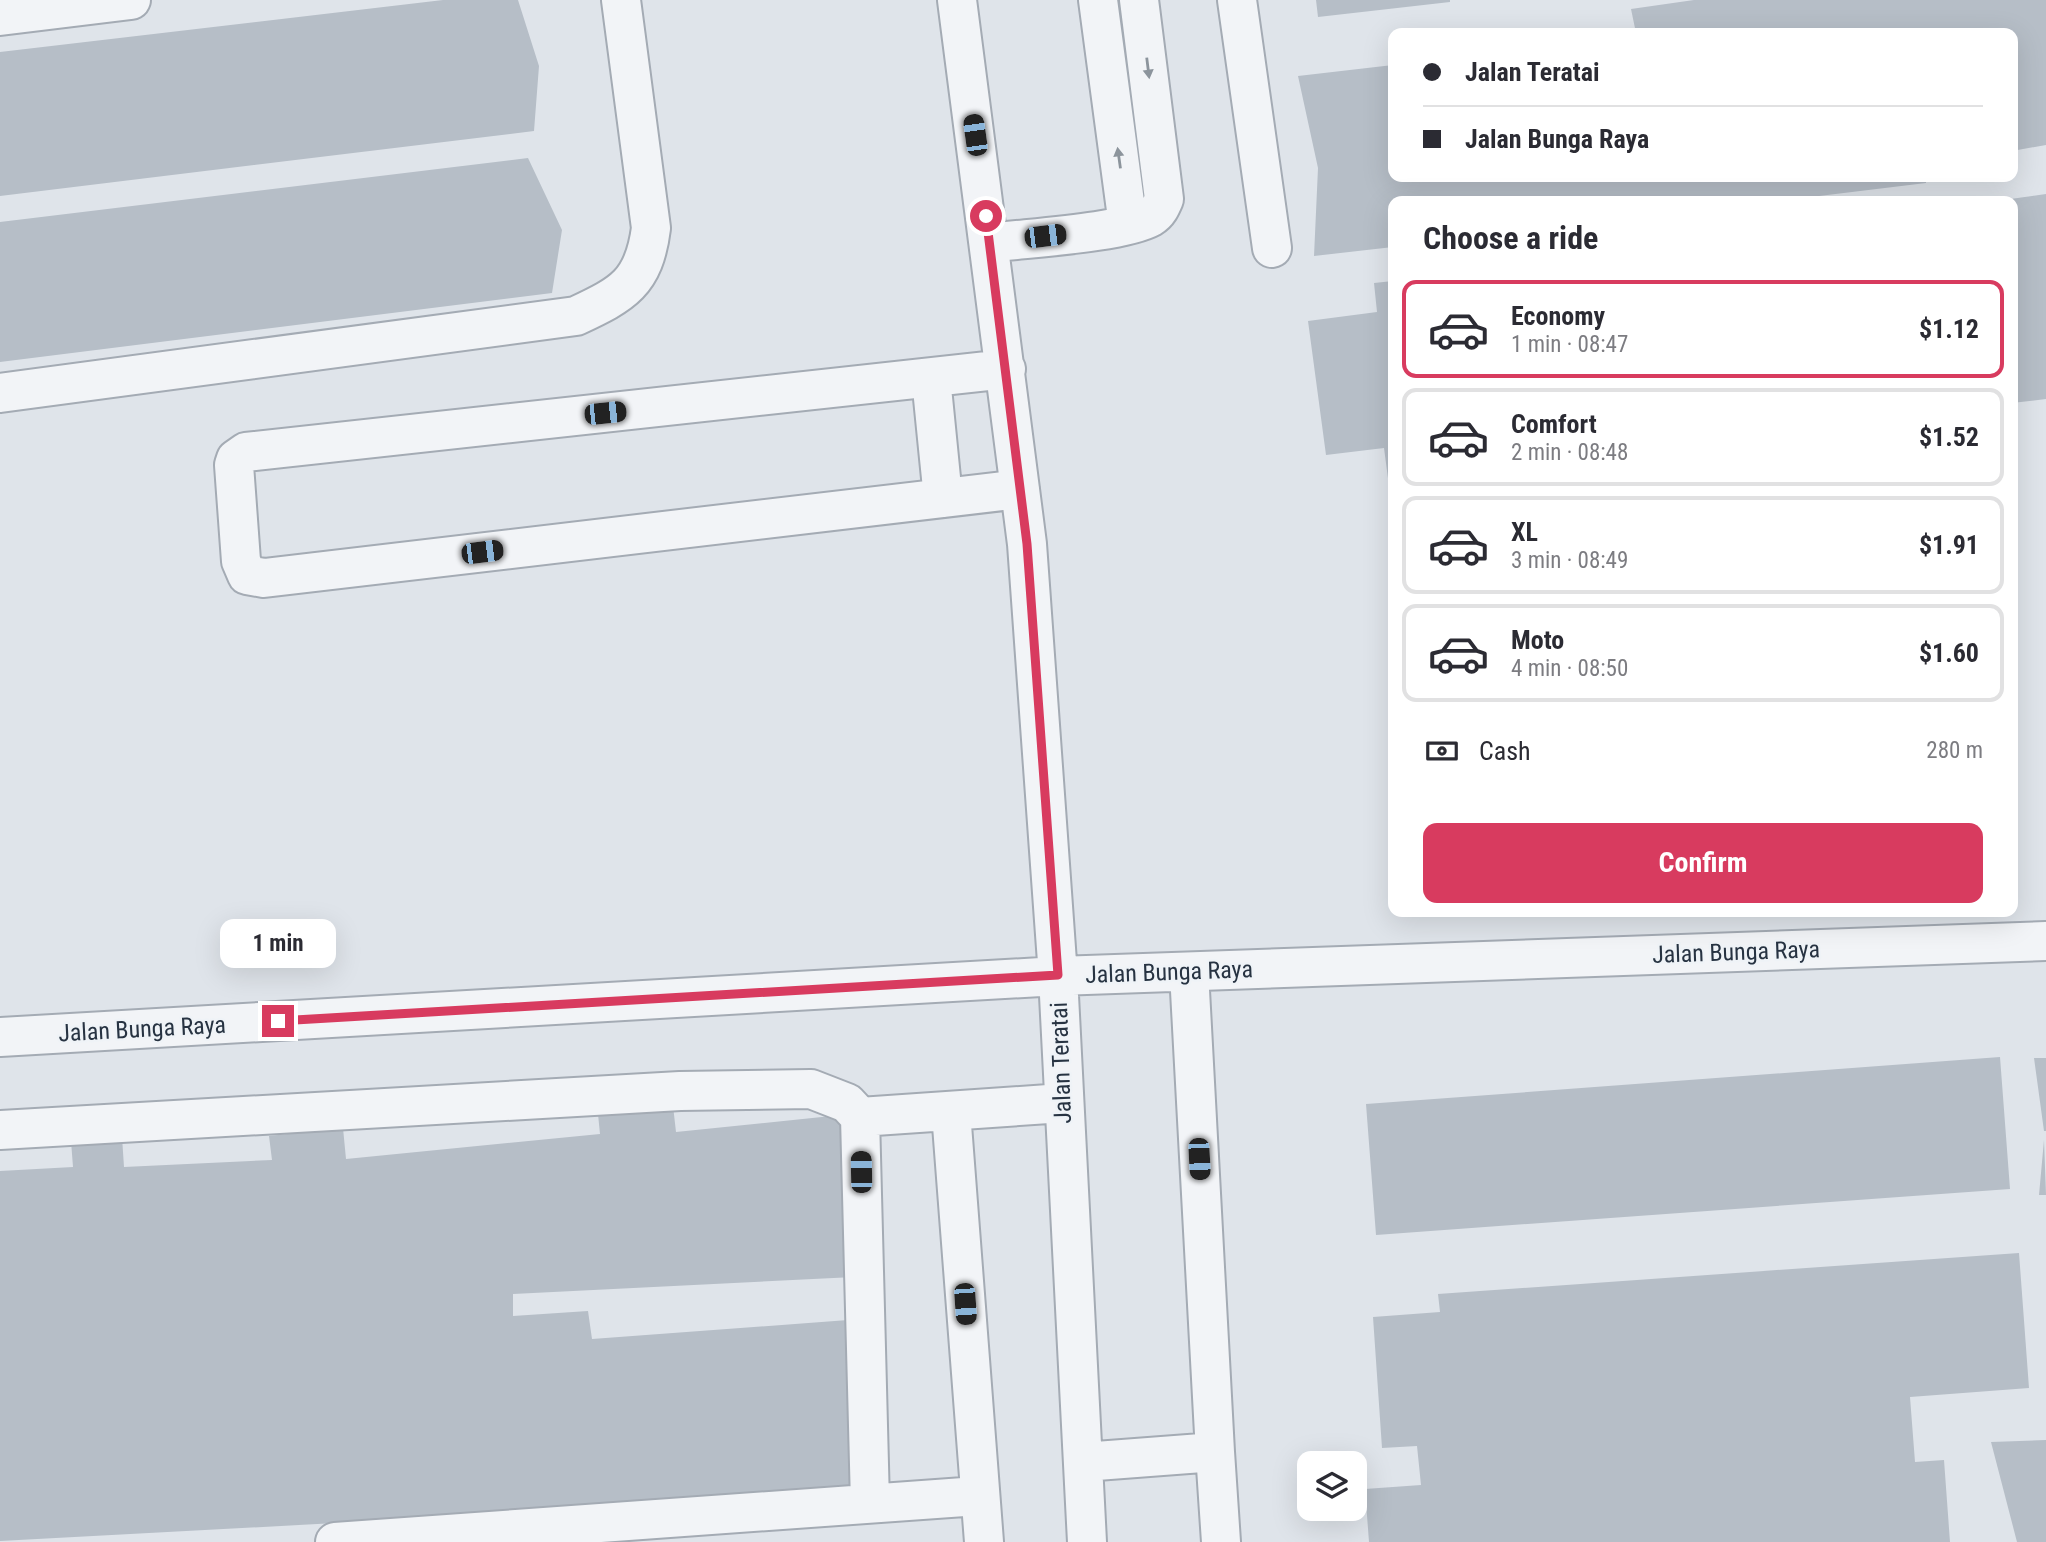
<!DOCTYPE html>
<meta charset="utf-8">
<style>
:root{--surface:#fff;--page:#f2f2f3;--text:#2b2b33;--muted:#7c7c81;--line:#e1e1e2;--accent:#d83b5f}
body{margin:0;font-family:"Roboto Condensed",sans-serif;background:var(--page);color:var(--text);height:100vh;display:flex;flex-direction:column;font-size:26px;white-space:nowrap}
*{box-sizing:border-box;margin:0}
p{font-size:23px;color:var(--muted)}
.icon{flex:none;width:38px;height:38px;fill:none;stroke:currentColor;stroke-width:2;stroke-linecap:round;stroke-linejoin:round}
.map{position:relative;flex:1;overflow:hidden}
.side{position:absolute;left:1388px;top:196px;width:630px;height:721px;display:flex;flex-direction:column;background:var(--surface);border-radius:14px;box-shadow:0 7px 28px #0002}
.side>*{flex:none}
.top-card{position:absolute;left:1388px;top:28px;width:630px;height:154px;border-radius:14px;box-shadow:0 7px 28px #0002;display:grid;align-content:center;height:154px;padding:0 35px;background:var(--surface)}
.fabs{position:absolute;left:1297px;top:1451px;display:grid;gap:14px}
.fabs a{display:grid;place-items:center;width:70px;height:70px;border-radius:14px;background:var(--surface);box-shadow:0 7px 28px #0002;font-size:35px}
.end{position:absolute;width:32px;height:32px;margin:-16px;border:9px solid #d83b5f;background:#fff;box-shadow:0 0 0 4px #fff}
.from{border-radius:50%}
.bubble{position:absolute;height:49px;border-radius:14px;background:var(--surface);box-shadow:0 7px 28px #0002;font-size:23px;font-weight:700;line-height:49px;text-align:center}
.car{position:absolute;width:21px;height:42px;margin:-21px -10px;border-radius:9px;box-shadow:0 0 5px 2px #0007;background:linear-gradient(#222 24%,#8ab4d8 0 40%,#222 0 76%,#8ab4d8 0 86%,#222 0)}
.top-card b{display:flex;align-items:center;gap:24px;height:66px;font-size:26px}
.top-card b+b{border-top:2px solid var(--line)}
.top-card i{width:18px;height:18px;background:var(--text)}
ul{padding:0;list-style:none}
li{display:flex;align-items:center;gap:21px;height:98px;margin:0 14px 10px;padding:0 21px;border:4px solid var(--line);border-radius:14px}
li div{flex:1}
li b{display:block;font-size:26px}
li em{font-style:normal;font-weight:700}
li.selected{border-color:var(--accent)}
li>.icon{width:63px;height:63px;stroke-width:1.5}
h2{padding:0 35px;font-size:32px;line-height:84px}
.pay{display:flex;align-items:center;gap:18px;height:77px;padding:0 35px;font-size:26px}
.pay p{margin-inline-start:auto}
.button{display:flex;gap:14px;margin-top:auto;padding:14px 35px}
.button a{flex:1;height:80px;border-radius:14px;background:var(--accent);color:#fff;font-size:28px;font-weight:700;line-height:80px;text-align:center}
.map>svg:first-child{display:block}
.building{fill:#b6bec7}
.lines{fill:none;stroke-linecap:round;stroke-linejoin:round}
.minor-casing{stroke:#a4abb4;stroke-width:42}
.minor{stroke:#f2f4f7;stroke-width:38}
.oneway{fill:#8c949c}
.route{stroke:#d83b5f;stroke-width:9}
.labels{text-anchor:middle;stroke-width:5;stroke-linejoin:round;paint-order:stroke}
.street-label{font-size:24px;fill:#273342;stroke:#eff3f7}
</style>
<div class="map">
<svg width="2046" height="1542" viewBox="0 0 2046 1542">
<rect width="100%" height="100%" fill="#dfe4ea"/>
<path class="building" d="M443,0H518L539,66L534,131L0,196V52Z
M1316,0H1450V2L1318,17Z
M1694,0H2046V145L2012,151V33H1636L1631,9Z
M1393,65V177H1926V183L1777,201H1393V247L1314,256L1318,168L1298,76Z
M528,158L562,230L552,293L0,362V222Z
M2046,194V399L2012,403V201L2003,200Z
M1393,281V486H1389L1384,448L1326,455L1308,321L1377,312L1374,283Z
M2000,1057L2010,1189L1376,1235L1366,1104Z
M2034,1058H2046V1131H2044Z
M672,1097L676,1132L841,1115L854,1277L513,1294V1316L588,1311L592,1339L848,1320L858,1495L0,1541V1171L73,1167L71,1141L122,1137L124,1167L272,1160L269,1136L343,1128L346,1159L600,1134L597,1104Z
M2044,1140L2046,1195H2039Z
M2019,1253L2029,1388L1910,1397L1915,1462L1944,1460L1950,1542H1369L1365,1489L1421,1485L1417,1446L1382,1448L1373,1317L1440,1312L1438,1294Z
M2046,1440V1542H2017L1991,1442Z"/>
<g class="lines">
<g class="minor-casing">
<path id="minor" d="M957,0L1027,544L1058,976L1087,1542
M1098,0L1128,225
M1237,0L1272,248
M0,16L131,0
M990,243C1027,238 1122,233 1151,217C1158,213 1161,206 1164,199L1139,0
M1006,369L246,452L236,459L234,465L241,561L247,575L264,578L1020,489
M931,378L943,498
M0,393L576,316C623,294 644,283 651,228L621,0
M0,1037L1058,976L2046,941
M951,1112L984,1542
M0,1130L680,1091L811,1089L847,1103L860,1117
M1215,1452L1221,1542
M1083,1462L1215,1452L1189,972
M870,1503L860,1117L1063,1103
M335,1542L978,1496"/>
</g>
<use href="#minor" class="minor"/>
</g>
<defs><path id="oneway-solid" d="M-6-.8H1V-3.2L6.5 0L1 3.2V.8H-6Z" transform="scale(1.75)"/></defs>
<g class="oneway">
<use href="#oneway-solid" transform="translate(1148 68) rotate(83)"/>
<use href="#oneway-solid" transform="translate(1119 158) rotate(-98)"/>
</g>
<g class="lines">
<path class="route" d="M278,1021L1058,975L1027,544L986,216"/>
</g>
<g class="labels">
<g class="street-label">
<text transform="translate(1736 952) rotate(-2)" y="8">Jalan Bunga Raya</text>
<text transform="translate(1169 972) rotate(-2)" y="8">Jalan Bunga Raya</text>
<text transform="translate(142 1029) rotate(-3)" y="8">Jalan Bunga Raya</text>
<text transform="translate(1061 1063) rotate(-92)" y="8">Jalan Teratai</text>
</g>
</g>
</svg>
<div class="fabs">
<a><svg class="icon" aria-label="layers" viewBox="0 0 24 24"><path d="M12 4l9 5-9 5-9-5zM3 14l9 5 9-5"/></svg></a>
</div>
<i class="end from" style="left:986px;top:216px"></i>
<i class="end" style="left:278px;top:1021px"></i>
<div class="bubble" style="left:220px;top:919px;width:116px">1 min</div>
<i class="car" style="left:975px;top:135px;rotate:352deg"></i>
<i class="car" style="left:1045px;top:236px;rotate:83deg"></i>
<i class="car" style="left:605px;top:413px;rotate:84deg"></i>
<i class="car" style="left:482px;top:552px;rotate:83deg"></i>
<i class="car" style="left:1199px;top:1159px;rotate:177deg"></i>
<i class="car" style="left:861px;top:1172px;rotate:359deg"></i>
<i class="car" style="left:965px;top:1304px;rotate:176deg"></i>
<div class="top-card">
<b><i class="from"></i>Jalan Teratai</b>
<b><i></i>Jalan Bunga Raya</b>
</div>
<section class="side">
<h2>Choose a ride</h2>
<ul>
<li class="selected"><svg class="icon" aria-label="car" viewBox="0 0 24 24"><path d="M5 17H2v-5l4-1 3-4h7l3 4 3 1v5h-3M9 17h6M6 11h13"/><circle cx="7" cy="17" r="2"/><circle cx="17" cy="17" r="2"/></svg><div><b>Economy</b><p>1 min · 08:47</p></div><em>$1.12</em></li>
<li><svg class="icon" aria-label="car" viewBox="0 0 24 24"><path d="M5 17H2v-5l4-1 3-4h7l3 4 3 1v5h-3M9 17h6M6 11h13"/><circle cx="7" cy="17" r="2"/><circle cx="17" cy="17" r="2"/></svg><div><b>Comfort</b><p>2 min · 08:48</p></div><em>$1.52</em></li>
<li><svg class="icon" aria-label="car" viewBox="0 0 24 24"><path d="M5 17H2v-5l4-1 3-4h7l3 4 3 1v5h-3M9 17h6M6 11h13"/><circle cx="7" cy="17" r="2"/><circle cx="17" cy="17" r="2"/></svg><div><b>XL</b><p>3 min · 08:49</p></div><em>$1.91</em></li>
<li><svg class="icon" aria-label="car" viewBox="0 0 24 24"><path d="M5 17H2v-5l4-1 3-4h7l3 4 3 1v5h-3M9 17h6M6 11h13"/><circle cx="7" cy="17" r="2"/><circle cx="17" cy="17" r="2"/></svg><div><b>Moto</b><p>4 min · 08:50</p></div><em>$1.60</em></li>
</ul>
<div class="pay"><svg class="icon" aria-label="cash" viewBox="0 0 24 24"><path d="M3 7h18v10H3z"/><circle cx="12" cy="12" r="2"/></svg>Cash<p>280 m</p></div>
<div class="button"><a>Confirm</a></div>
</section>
</div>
